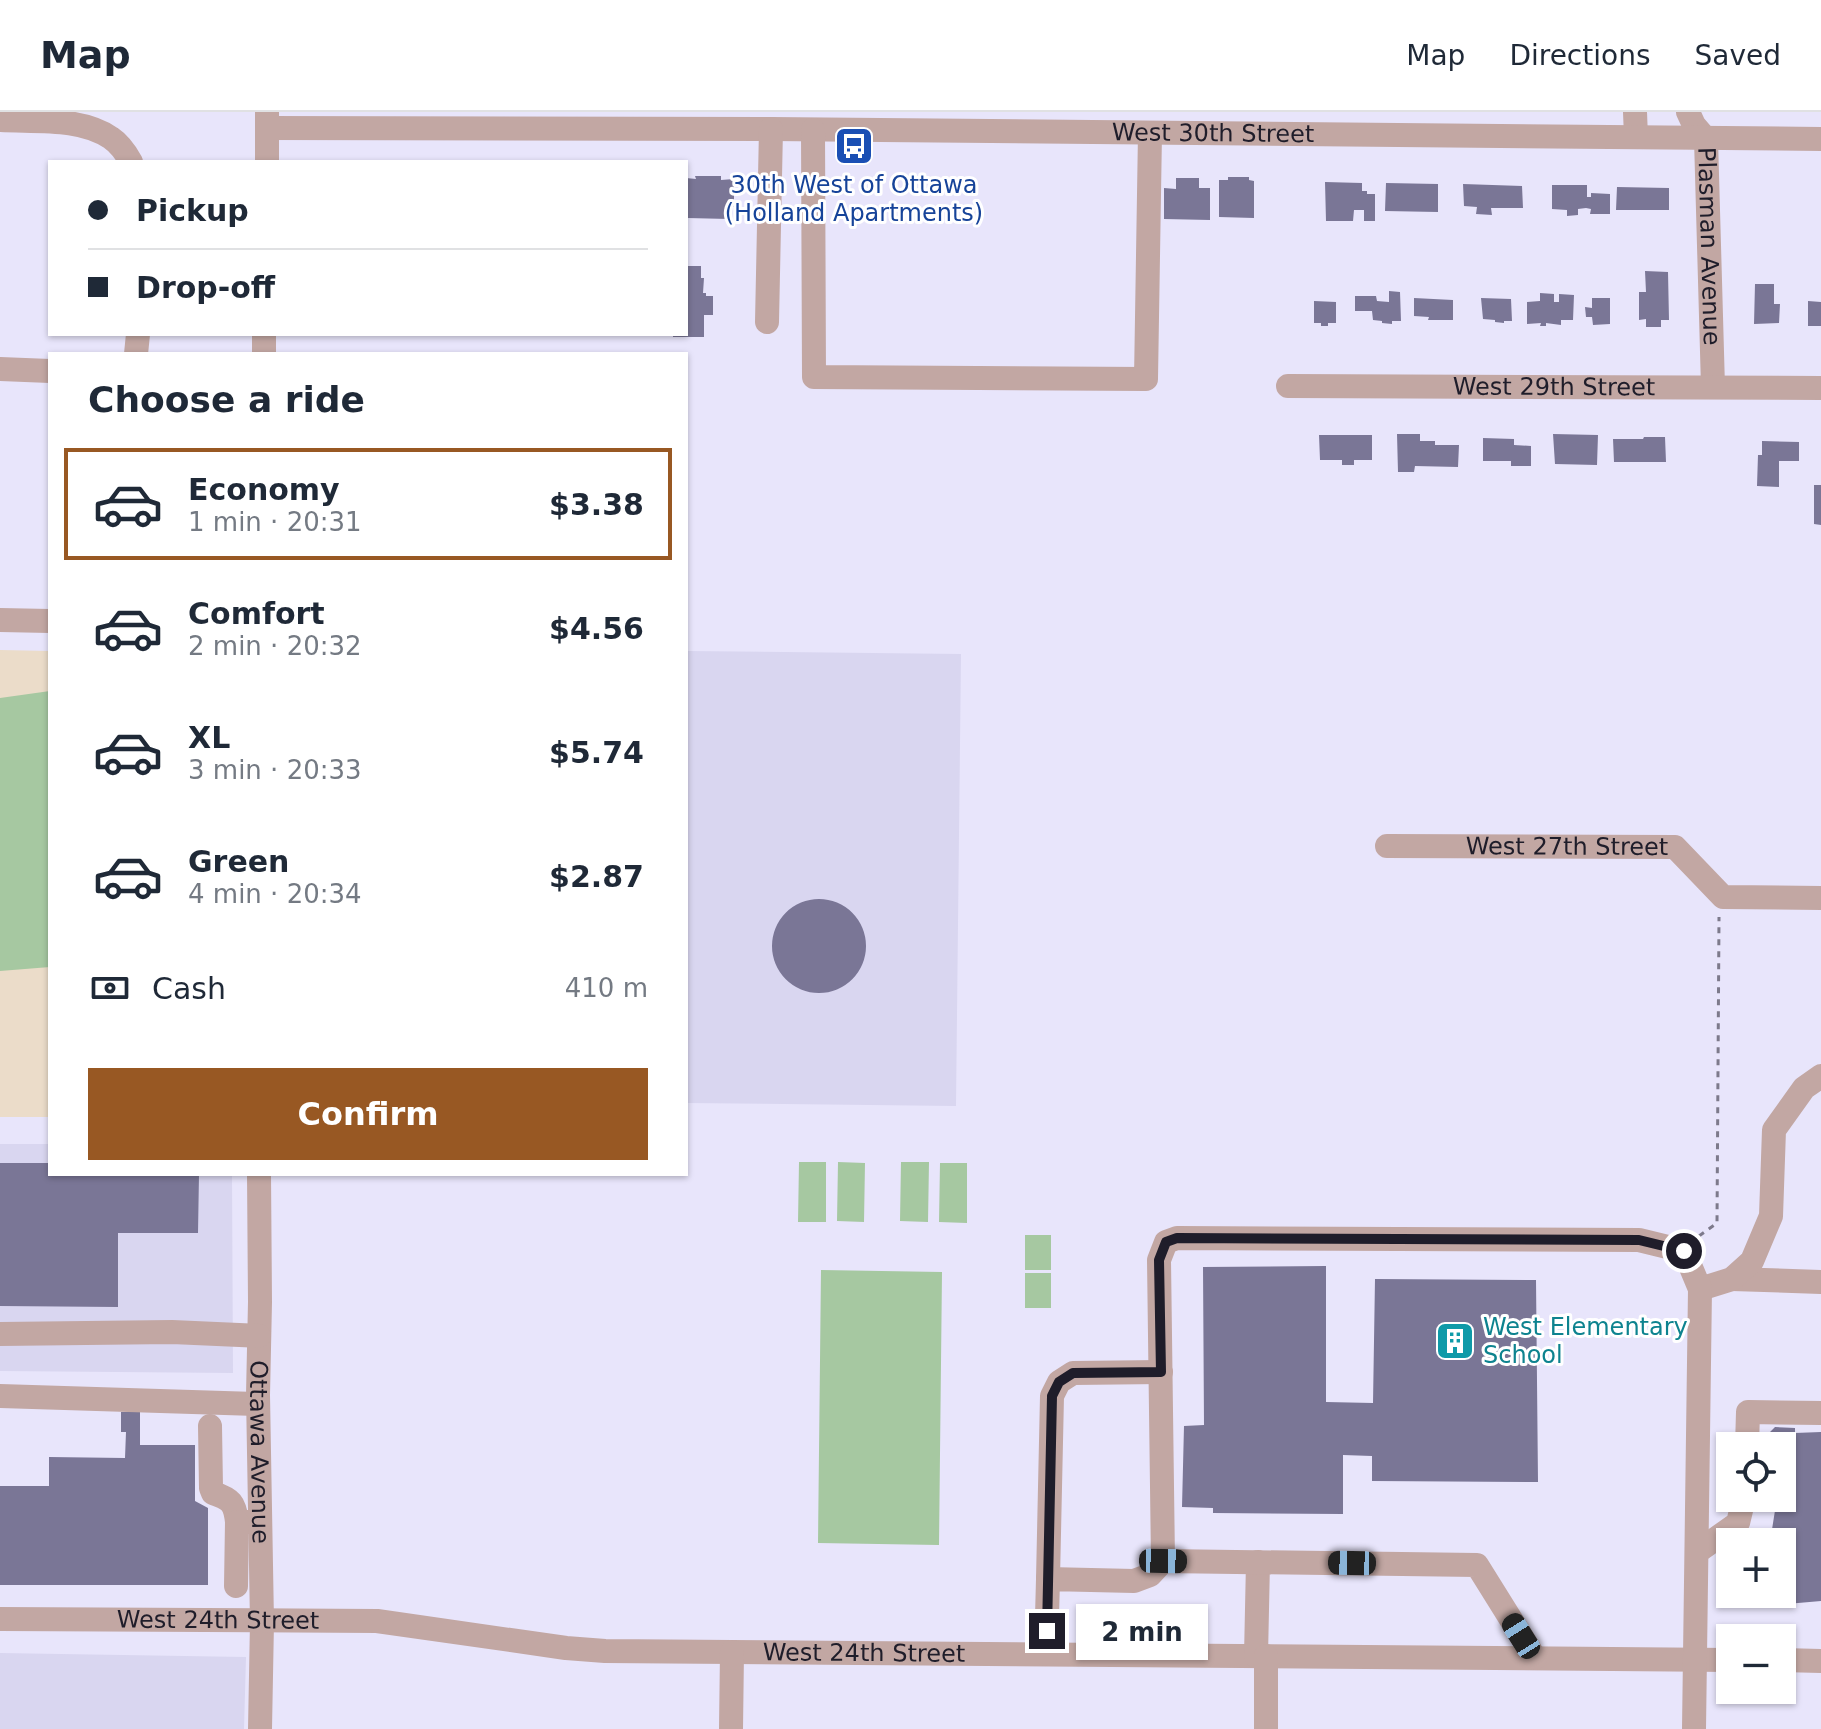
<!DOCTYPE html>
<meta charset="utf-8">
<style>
:root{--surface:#fff;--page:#f6f6f7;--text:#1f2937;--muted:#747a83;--line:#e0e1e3;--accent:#985823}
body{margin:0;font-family:"DejaVu Sans",sans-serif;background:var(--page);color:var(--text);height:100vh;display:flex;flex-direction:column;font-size:30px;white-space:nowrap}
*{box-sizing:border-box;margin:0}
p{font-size:26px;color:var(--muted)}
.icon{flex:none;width:44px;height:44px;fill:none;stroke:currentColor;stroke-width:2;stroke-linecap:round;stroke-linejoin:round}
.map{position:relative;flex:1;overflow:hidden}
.sheet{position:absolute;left:48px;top:240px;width:640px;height:824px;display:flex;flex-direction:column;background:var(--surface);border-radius:0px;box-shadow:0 2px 6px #0004}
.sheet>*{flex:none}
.hud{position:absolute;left:48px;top:48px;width:640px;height:176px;border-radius:0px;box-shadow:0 2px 6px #0004;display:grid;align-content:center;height:176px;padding:0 40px;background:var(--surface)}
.tools{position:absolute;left:1716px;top:1320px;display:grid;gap:16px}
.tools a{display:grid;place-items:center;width:80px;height:80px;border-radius:0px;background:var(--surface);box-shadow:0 2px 6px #0004;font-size:40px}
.end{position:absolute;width:36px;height:36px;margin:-18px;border:10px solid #1f1d2a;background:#fff;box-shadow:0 0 0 4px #fff}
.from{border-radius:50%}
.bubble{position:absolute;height:56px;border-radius:0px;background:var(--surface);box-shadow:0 2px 6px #0004;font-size:26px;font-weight:800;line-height:56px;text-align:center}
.car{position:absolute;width:24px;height:48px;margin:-24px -12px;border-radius:10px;box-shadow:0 0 6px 2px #0007;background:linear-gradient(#222 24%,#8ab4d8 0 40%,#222 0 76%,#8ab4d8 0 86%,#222 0)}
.hud b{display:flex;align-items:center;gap:28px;height:76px;font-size:30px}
.hud b+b{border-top:2px solid var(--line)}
.hud i{width:20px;height:20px;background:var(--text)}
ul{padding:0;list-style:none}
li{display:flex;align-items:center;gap:24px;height:112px;margin:0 16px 12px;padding:0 24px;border:4px solid transparent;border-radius:0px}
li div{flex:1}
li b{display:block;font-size:30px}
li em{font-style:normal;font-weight:800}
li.active{border-color:var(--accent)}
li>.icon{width:72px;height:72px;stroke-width:1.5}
h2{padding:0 40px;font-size:36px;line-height:96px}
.pay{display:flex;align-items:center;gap:20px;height:88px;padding:0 40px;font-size:30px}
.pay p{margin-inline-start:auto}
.button{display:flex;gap:16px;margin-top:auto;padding:16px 40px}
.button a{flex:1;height:92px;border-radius:0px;background:var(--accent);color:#fff;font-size:32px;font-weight:800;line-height:92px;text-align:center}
header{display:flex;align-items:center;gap:48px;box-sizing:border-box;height:112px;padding:0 40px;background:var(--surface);border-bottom:2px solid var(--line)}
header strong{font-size:38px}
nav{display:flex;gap:44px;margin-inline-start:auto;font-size:28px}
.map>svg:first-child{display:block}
.built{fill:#d9d6f0}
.education{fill:#ebdcc9}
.pitch{fill:#a6c8a1}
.building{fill:#7a7696}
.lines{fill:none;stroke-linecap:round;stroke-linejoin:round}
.path{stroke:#7d7a8b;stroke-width:3;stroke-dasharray:6 6;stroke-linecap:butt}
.minor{stroke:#c2a7a3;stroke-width:24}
.route{stroke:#1f1d2a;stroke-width:10}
.labels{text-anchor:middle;stroke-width:6;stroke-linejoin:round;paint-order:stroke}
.street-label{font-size:24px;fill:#1f1d2a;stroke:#fff}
.transit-label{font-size:24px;fill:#164399;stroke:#fff}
.culture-label{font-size:24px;fill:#0d838f;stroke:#fff;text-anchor:start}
</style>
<header>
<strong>Map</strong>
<nav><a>Map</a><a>Directions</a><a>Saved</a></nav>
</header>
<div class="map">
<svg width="1821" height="1617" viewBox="0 0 1821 1617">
<rect width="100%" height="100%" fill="#e8e5fb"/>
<path class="built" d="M686,539L961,542L956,994L686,991Z
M0,1032H50V1062H232L233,1261L0,1259Z
M0,1541L246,1545L244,1617H0Z"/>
<path class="education" d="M0,538L50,539V1005H0Z"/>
<path class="pitch" d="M50,579V855L0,859V586Z
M799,1050H826V1110H798Z
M838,1050L865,1051L864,1110L837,1109Z
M901,1050H929L928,1110L900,1109Z
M940,1051H967V1111L939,1110Z
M1025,1123H1051V1158H1025Z
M821,1158L942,1160L939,1433L818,1431Z
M1025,1161H1051V1196H1025Z"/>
<path class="building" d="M695,64H721V68L734,67V95H729V107L687,106L686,66L696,67Z
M1228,65H1249V68L1254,69V106L1219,105V68H1228Z
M1176,66H1199V76H1210V108L1164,107V76L1176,77Z
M1325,70L1362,71V79H1367V82H1375V109H1364V98H1354L1353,109H1326Z
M1386,71L1438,72V100L1385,99Z
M1463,72L1522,74L1523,96H1491L1492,103L1476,102L1477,95L1464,94Z
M1552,73H1587V85H1591V81L1610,82V102H1590L1591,97L1586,96L1578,97V103L1567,104V98L1552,97Z
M1617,75L1669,76V98H1616Z
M686,154H701V166H704L703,181H706V184H713V203H704V225H673V222H686Z
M1645,159L1668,160L1669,208H1661V215H1646V207L1639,208V180H1646Z
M1755,172H1774V192H1780L1779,211L1754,212Z
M1389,179L1400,180L1401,209H1392V212L1382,211V209L1373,208L1372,199H1355V184H1376L1377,189L1389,190Z
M1540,181L1554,182V190H1559V182L1574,183L1573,208H1561V213L1546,211V214H1540L1541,211L1527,212V190L1540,189Z
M1414,186L1453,188V208H1428L1429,205L1414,204Z
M1481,186L1511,187L1512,209H1504V211L1495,210V208L1483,207Z
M1592,186H1610V212L1593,213L1592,205H1586L1585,195L1592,196Z
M1314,189L1336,190V211H1328V214H1321V211H1314Z
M1808,189L1821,190V214H1808Z
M1397,322H1420V329H1435V333H1459L1458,355L1415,354L1414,360H1398Z
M1553,322L1598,323L1597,353L1555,352Z
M1319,323H1372V348H1354V353H1342V348H1320Z
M1644,325H1665L1666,350H1614L1613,327H1643Z
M1483,326L1514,327V333L1531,334V354H1511V349H1483Z
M1762,329L1799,330V349H1779V375L1757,374L1758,343H1762Z
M1814,373H1821V413L1814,412Z
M772 834a47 47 0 1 1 94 0a47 47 0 1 1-94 0Z
M0,1051H50V1062H199L198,1121H118V1195L0,1194Z
M1326,1154V1290L1373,1291L1375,1167L1536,1168L1538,1370L1372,1369V1344L1343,1343V1402L1213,1401V1396L1182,1395L1184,1314L1204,1313L1203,1155Z
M121,1300H140V1333H195V1389L208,1396V1473H0V1374H49V1345L125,1346L126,1320H121Z
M1775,1315L1795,1316V1321L1821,1320V1489L1765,1494V1482H1782V1430H1770L1777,1386H1782V1334H1767L1768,1322Z"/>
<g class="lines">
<path class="path" d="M1699,1124L1717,1111L1719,805"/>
<g class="minor">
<path d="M1635,0L1636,25"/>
<path id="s1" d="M1688,0L1694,13L1706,27L1713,275"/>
<path d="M0,8C35,10 81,5 111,26C120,32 126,41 131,50"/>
<path id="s2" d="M267,16L771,17L1821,27"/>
<path d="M813,18L814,265L1146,267L1150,21"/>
<path d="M267,50V0"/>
<path d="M767,210L771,17"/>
<path d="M136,242L138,222"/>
<path d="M264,242V222"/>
<path d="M0,257L50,259"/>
<path id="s3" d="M1288,274L1821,276"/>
<path d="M0,508L50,509"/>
<path id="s4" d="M1387,734L1675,735L1723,785L1821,786"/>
<path id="s5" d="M259,1062L260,1190L258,1283L262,1510L260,1617"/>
<path d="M1732,1167L1821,1170"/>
<path d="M1700,1177L1732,1167L1752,1149L1771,1104L1774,1018L1804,976L1821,964"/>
<path d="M0,1222L172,1220L259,1224"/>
<path d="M0,1284L258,1292"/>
<path d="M210,1314L211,1376L213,1381C231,1387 235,1391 237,1410H260"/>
<path d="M1747,1334L1748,1300L1821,1301"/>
<path d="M1697,1440L1738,1411L1744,1386"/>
<path d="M1048,1467L1052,1284L1059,1270L1073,1261L1161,1260"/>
<path d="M236,1474L237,1410"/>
<path id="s6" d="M0,1507L377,1509L566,1536L605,1539L1730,1548"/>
<path d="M1046,1542L1048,1467L1134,1469L1150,1463L1163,1449"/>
<path d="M1256,1544L1258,1450"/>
<path d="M1535,1546L1477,1453L1163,1449L1159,1148L1166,1130L1177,1126L1639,1128L1684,1139L1700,1177L1694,1617"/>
<path d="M1782,1548L1821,1549"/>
<path d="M731,1617L732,1540"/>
<path d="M1266,1617V1544"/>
</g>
</g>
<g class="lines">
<path class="route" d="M1047,1519L1052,1284L1059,1270L1073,1261L1161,1260L1159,1148L1166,1130L1177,1126L1639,1128L1684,1139"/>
</g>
<defs>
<g id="bus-square" transform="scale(2)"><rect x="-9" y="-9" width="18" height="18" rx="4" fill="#1a4fb4" stroke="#fff"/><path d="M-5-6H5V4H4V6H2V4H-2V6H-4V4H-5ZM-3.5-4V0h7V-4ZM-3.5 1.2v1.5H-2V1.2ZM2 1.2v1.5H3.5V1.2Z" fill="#fff"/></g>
<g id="building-square" transform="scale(2)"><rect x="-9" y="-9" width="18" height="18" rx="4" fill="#0f9aa8" stroke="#fff"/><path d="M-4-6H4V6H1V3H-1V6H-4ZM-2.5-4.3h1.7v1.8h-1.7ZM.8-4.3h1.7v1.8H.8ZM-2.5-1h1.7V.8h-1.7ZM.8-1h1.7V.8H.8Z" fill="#fff"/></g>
</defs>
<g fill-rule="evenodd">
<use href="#bus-square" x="854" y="34"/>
<use href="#building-square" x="1455" y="1229"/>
</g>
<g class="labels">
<g class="street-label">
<text dy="8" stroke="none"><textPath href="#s2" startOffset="946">West 30th Street</textPath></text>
<text dy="8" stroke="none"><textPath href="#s1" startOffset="140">Plasman Avenue</textPath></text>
<text dy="8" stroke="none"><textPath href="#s3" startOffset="266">West 29th Street</textPath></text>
<text dy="8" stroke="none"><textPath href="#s4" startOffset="180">West 27th Street</textPath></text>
<text dy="8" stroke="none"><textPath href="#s5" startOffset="278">Ottawa Avenue</textPath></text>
<text dy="8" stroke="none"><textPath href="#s6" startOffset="218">West 24th Street</textPath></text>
<text dy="8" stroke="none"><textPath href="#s6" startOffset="866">West 24th Street</textPath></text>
</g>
<g class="transit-label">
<text x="854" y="81">30th West of Ottawa<tspan x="854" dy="28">(Holland Apartments)</tspan></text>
</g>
<g class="culture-label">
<text x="1483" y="1223">West Elementary<tspan x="1483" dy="28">School</tspan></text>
</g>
</g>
</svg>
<div class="tools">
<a><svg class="icon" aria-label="locate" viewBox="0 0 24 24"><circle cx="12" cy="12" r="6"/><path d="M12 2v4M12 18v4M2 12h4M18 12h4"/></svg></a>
<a>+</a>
<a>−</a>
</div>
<i class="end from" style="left:1684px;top:1139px"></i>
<i class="end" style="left:1047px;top:1519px"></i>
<div class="bubble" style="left:1076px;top:1492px;width:132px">2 min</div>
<i class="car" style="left:1163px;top:1449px;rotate:91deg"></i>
<i class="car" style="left:1352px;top:1451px;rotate:271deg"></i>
<i class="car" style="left:1521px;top:1524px;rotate:328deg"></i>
<div class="hud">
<b><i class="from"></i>Pickup</b>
<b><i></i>Drop-off</b>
</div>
<section class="sheet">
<h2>Choose a ride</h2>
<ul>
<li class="active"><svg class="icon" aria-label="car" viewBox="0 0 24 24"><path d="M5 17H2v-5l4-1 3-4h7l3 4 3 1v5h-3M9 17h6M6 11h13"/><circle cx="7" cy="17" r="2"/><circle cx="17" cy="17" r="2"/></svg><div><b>Economy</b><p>1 min · 20:31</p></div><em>$3.38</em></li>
<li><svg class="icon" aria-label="car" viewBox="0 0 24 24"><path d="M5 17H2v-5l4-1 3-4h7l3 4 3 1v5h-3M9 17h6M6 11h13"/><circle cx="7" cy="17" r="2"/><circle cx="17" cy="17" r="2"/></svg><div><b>Comfort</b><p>2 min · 20:32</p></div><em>$4.56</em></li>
<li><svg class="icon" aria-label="car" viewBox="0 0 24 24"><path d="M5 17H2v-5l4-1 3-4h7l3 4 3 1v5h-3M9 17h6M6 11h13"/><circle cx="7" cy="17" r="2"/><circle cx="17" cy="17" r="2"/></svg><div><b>XL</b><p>3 min · 20:33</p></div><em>$5.74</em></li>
<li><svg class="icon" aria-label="car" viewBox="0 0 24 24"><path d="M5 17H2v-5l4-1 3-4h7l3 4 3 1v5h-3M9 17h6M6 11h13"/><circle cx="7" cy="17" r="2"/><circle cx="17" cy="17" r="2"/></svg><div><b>Green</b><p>4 min · 20:34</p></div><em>$2.87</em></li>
</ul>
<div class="pay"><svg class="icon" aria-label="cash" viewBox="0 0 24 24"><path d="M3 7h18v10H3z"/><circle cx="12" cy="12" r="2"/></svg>Cash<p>410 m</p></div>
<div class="button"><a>Confirm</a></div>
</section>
</div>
